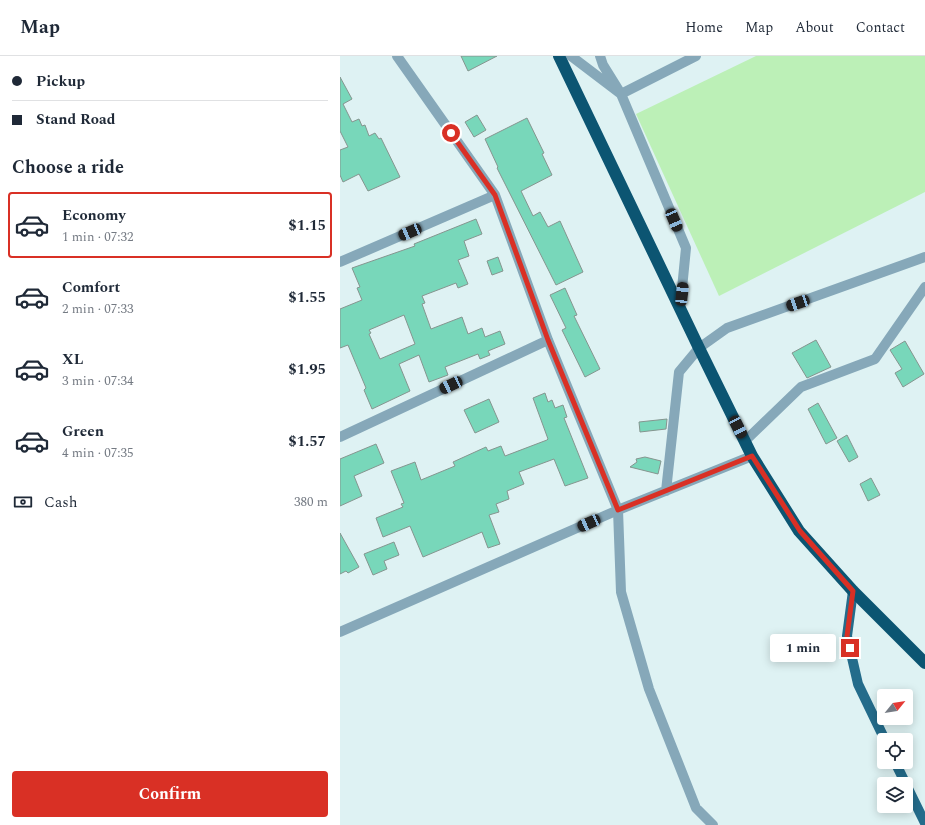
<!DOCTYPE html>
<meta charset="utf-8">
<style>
:root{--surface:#fff;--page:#f2f2f3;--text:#1f2937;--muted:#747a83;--line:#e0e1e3;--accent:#d93025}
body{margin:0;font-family:Spectral,serif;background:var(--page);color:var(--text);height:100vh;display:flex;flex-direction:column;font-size:15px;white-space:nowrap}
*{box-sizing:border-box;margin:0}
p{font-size:13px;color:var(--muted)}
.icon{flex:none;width:22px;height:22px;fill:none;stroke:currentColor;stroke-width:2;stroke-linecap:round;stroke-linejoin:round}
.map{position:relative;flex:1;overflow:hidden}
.panel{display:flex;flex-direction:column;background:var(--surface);width:340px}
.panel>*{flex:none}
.top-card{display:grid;align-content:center;height:88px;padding:0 12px;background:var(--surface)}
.needle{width:26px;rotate:60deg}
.fabs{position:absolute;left:537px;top:633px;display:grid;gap:8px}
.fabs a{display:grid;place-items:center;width:36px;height:36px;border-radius:4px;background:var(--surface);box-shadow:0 2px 10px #0003;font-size:20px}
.end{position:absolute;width:18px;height:18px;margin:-9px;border:5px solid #d93025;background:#fff;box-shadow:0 0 0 2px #fff}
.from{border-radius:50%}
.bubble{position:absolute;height:28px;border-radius:4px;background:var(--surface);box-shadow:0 2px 10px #0003;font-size:13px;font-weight:700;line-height:28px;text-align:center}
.car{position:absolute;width:12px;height:24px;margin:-12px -6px;border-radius:5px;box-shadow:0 0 3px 1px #0007;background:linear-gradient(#222 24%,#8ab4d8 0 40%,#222 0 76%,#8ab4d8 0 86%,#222 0)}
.top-card b{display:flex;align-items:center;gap:14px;height:38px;font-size:15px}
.top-card b+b{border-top:1px solid var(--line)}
.top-card i{width:10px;height:10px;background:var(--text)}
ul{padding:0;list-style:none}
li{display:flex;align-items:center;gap:12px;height:66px;margin:0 8px 6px;padding:0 4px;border:2px solid transparent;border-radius:4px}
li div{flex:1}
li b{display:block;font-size:15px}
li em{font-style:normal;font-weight:700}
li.active{border-color:var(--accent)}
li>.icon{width:36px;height:36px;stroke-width:1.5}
h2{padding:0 12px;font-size:18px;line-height:48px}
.pay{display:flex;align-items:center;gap:10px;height:44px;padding:0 12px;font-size:15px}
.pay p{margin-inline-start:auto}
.primary-button{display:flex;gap:8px;margin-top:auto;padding:8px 12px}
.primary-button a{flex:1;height:46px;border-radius:4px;background:var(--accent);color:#fff;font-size:16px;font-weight:700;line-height:46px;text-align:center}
header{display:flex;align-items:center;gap:24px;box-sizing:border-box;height:56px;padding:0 20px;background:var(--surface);border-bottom:1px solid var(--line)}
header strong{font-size:19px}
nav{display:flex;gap:22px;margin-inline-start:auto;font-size:14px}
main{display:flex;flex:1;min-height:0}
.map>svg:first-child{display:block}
.green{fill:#bcf0b7}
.building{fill:#78d7ba;stroke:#85958f;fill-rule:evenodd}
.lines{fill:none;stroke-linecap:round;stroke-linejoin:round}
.minor{stroke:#86a8b9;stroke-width:10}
.major{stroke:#246c8b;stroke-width:10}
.highway{stroke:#0c5572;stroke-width:12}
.route{stroke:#d93025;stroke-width:5}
</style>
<header>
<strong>Map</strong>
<nav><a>Home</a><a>Map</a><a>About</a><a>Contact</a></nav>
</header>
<main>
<section class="panel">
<div class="top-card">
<b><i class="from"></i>Pickup</b>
<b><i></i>Stand Road</b>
</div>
<h2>Choose a ride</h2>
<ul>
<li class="active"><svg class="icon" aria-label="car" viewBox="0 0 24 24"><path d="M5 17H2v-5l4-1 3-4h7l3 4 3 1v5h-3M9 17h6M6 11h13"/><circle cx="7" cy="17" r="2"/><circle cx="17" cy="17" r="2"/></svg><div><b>Economy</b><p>1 min · 07:32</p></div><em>$1.15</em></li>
<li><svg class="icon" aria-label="car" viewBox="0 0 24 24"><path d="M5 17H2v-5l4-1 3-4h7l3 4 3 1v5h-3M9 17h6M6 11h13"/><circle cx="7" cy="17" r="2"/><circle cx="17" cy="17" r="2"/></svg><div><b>Comfort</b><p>2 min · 07:33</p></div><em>$1.55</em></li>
<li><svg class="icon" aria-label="car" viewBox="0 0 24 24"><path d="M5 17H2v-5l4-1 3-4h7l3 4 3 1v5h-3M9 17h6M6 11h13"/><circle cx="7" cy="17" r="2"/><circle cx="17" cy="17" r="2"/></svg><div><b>XL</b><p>3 min · 07:34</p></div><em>$1.95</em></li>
<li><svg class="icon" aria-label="car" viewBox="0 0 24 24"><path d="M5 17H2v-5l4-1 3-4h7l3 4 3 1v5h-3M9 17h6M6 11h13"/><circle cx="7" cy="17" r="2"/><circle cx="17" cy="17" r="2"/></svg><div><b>Green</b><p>4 min · 07:35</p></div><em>$1.57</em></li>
</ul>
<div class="pay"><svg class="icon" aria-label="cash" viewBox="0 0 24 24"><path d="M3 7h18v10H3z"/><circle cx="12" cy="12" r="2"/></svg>Cash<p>380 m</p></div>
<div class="primary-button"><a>Confirm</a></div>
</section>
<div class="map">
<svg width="585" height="769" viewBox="0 0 585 769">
<rect width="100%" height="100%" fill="#def2f3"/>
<path class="green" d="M416,0H585V136L379,240L296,58Z"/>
<path class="building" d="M121,0H157L128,15Z
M0,21L12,43L3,48L12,66L19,63L22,70L25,69L29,80L35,77L39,83L41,82L60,121L28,135L19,118L3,126L0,119V94L8,91L0,75Z
M137,59L146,74L134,81L125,66Z
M187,62L204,97L202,98L212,119L181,135L193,160L200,156L208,171L220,165L243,216L216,229L157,112L158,111L145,83Z
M136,163L142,178L124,185L129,200L118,204L128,228L118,232L116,227L82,240L85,247L82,248L91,273L122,261L128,278L142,272L145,281L160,275L165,288L148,295L150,299L140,303L138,298L105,311L108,319L89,326L79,299L59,308L70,335L32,353L24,334L26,332L8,289L0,292V253L22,244L17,232L20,231L12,212L75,190L74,188ZM64,259L75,288L40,303L29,278L31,277L29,274Z
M158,201L163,215L152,219L147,205Z
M225,232L237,259L234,260L260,313L245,321L222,274L226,272L210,239Z
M476,284L491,311L467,322L452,297Z
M565,285L584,318L563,331L555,317L562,313L550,294Z
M205,337L208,346L212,344L215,352L223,349L227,361L224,362L248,422L225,430L214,403L179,416L184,428L167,435L169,443L156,448L159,456L149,459L160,488L148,492L142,476L83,501L70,470L43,481L36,462L63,451L61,448L64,447L51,415L75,406L81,424L115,410L113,406L146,391L148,395L161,390L165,400L207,384L208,383L193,342Z
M149,343L159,366L135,377L124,354Z
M478,347L497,382L486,388L468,353Z
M327,363L326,373L300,376L299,366Z
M507,379L518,401L509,406L497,385Z
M36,388L44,407L14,420L22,440L0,450V403Z
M305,401L321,405L318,418L290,411L297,406L296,403Z
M531,422L540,439L528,445L520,428Z
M0,477L19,511L8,517L6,515L0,518Z
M54,486L59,499L44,505L47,513L33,519L24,498Z"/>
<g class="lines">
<path class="minor" d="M57,0L155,139L208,284L278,454L281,536L309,633L356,752L373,769
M231,0L281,38L356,0
M260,0L263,9L281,38L346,192L340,253
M0,206L155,139
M0,381L208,284
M405,385L461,331L535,303L585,231
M326,435L339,316L359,292L387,272L585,201
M0,576L278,454L412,400"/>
<path class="major" d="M513,535L507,580L518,628L545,684
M555,706L585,767"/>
<path class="highway" d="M219,0L359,292L412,400L459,475L513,535L585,607"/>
</g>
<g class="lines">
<path class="route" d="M111,77L155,139L208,284L278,454L412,400L460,475L513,535L507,580L510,592"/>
</g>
</svg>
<div class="fabs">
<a><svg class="needle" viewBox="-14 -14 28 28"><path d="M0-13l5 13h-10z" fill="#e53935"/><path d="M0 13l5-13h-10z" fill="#747a83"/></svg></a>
<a><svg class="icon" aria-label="locate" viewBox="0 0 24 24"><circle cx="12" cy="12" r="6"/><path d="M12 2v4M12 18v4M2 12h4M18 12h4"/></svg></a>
<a><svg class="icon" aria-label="layers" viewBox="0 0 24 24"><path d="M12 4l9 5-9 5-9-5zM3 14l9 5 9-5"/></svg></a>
</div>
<i class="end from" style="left:111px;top:77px"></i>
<i class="end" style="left:510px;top:592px"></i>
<div class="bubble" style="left:430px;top:578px;width:66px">1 min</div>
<i class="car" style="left:334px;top:164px;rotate:157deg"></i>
<i class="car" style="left:70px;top:176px;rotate:247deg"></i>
<i class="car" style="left:342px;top:238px;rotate:6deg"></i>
<i class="car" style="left:458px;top:247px;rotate:251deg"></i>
<i class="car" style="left:111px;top:329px;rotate:245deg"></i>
<i class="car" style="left:398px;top:371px;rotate:153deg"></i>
<i class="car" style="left:249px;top:467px;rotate:246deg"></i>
</div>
</main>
